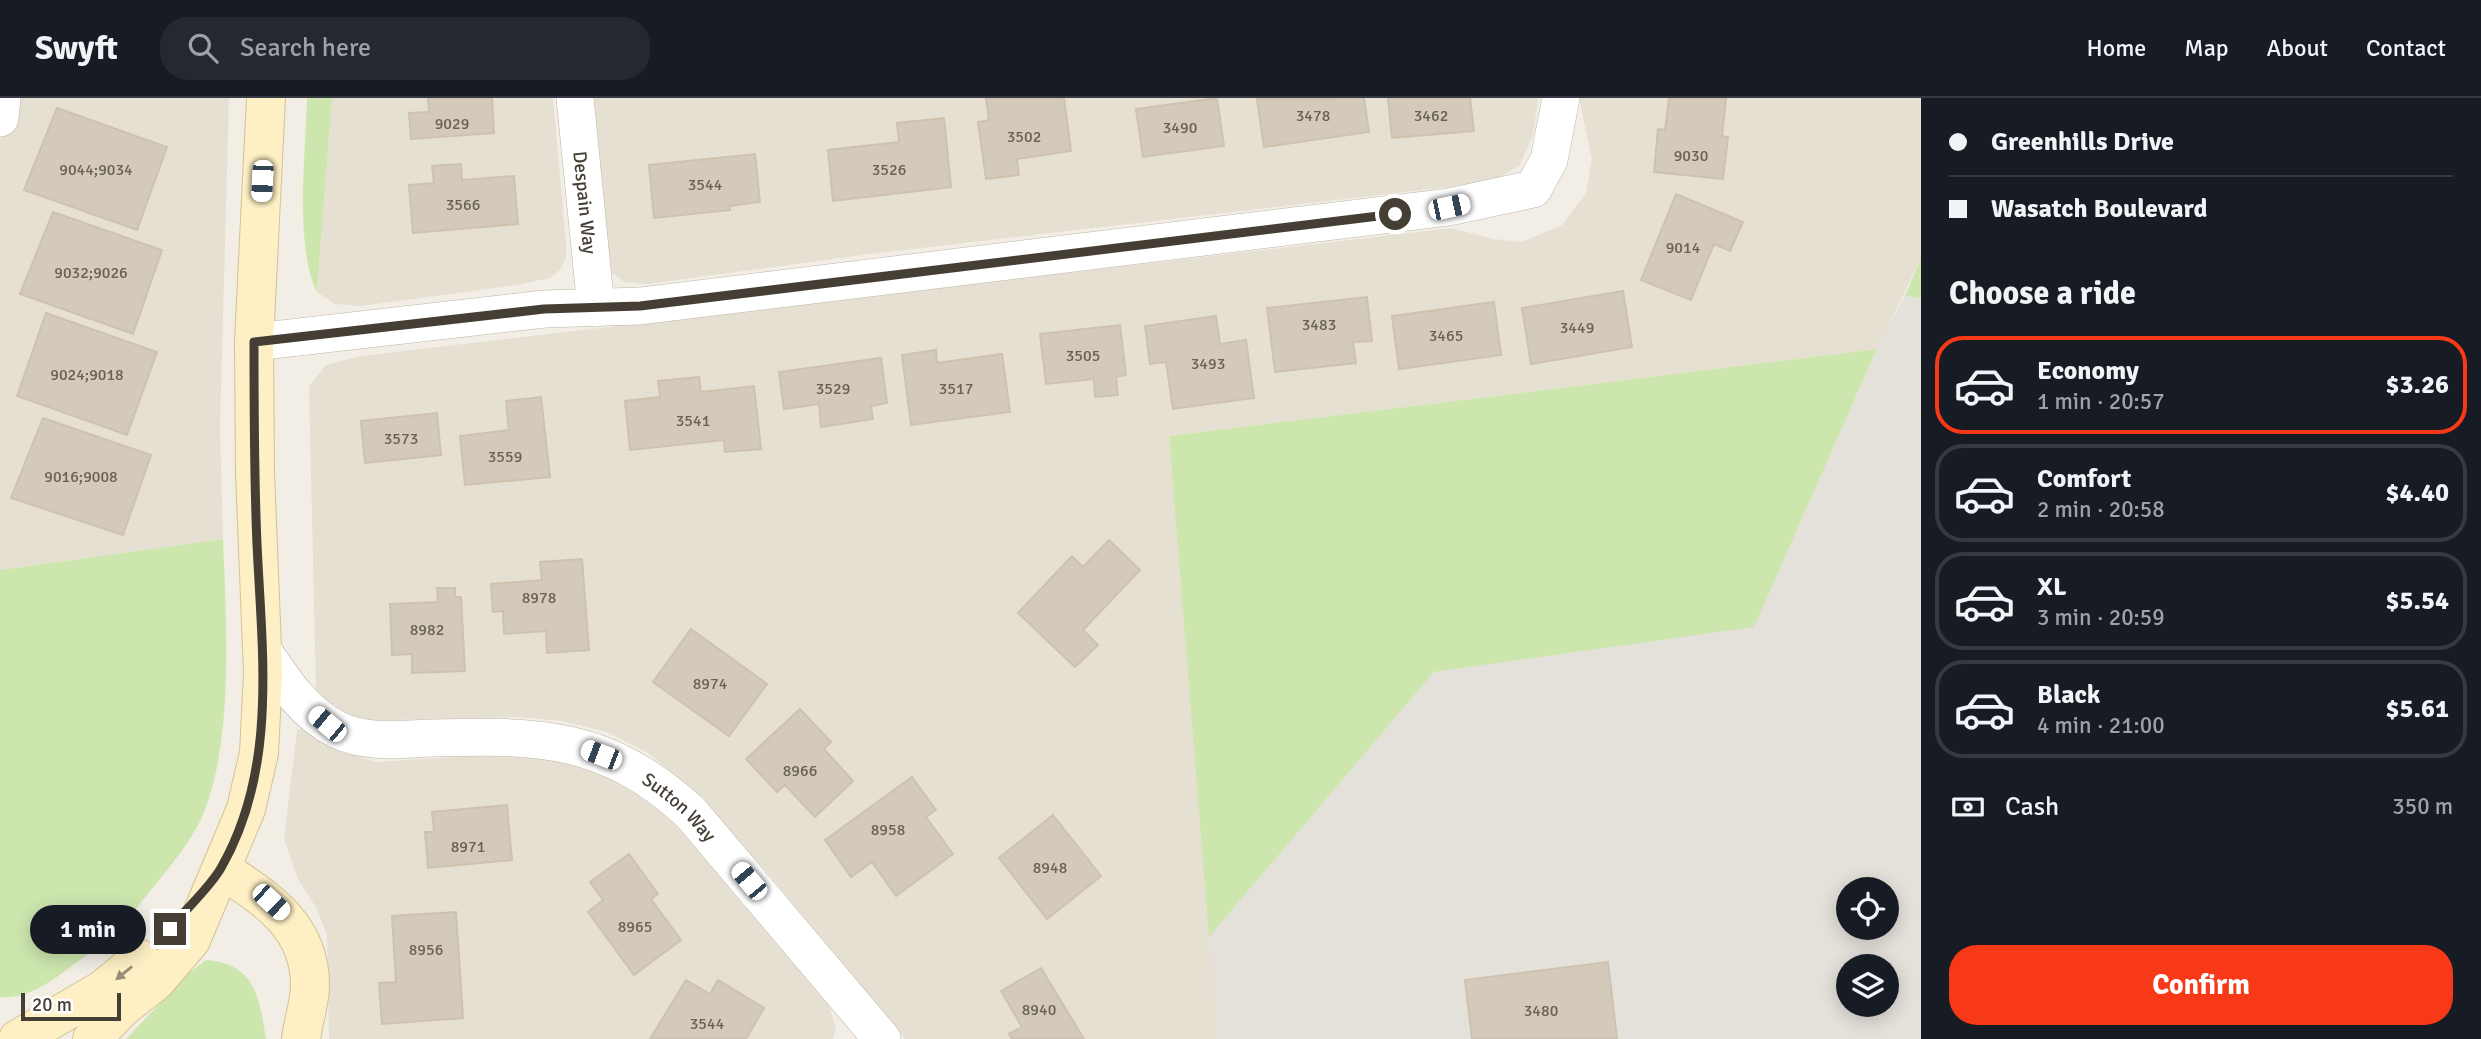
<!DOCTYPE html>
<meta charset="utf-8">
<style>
:root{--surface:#171b24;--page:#242831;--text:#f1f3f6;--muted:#9ea1a6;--line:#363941;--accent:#f73918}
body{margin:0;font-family:Signika,sans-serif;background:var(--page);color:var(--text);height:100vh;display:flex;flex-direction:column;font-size:26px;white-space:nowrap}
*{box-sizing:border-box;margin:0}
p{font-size:23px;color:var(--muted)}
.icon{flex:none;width:38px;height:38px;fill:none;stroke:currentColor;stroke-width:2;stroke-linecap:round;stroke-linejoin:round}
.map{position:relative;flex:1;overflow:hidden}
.side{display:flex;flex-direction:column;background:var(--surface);width:560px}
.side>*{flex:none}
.hud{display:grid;align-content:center;height:154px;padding:0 28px;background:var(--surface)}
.tools{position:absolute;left:1836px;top:779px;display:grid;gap:14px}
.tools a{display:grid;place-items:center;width:63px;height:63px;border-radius:50%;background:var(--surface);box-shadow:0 4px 18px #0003;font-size:35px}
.scale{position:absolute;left:21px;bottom:18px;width:100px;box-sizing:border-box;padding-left:7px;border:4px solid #453e35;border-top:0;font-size:19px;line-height:24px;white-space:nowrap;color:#453e35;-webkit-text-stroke:5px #fff;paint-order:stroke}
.end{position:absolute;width:32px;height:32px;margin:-16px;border:9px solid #453e35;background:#fff;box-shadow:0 0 0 4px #fff}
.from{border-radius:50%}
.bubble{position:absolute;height:49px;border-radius:24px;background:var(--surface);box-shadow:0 4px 18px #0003;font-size:23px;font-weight:700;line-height:49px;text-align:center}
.car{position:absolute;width:21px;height:42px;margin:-21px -10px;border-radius:9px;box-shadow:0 0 5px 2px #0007;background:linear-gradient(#fff 24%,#345 0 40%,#fff 0 76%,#345 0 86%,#fff 0)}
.hud b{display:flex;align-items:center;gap:24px;height:66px;font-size:26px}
.hud b+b{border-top:2px solid var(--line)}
.hud i{width:18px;height:18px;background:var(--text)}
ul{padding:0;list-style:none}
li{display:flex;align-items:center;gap:21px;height:98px;margin:0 14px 10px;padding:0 14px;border:4px solid var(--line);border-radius:28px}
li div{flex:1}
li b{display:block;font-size:26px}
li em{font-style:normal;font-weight:700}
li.selected{border-color:var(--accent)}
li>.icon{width:63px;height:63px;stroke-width:1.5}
h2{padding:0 28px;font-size:32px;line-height:84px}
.pay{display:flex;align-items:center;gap:18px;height:77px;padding:0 28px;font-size:26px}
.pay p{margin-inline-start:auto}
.primary-button{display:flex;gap:14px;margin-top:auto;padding:14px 28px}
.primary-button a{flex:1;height:80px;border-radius:28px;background:var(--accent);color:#fff;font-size:28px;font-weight:700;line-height:80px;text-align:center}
header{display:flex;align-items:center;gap:42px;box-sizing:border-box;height:98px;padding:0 35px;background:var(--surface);border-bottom:2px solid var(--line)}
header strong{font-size:33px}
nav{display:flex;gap:38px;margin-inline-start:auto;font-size:24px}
.search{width:490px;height:63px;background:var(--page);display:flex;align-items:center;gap:18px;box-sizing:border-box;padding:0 24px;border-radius:28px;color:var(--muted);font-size:26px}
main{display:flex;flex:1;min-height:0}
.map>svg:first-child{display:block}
.residential{fill:#e6e0d3}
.industrial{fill:#e4e0da;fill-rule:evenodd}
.green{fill:#cde6ae}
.building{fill:#d4cabb;stroke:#cec2ae;stroke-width:2}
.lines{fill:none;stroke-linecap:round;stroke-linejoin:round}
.street-casing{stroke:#bdb6a8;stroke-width:38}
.secondary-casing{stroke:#d2c295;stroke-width:40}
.street{stroke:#fff;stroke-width:37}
.secondary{stroke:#fef0c4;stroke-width:38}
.oneway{fill:#988e75}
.route{stroke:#453e35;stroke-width:9}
.labels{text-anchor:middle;stroke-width:5;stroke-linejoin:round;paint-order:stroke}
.number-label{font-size:16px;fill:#696156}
.street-label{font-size:19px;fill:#453e35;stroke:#fff}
</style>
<header>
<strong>Swyft</strong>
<div class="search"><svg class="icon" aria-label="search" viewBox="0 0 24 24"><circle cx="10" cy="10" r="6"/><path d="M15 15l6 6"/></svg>Search here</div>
<nav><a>Home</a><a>Map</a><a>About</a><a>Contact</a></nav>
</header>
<main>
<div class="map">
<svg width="1921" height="941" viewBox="0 0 1921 941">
<rect width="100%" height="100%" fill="#f2eee5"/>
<path class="residential" d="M0,0H229L220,329L223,441L0,472Z
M332,0H553L566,145V160L561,171L550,180L517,187L361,208L335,206L317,194Z
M594,0H1538L1533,37L1520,67L1492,84L870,156L648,186L624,184L611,174Z
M1579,0H1921V160L1877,251L1169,338L1220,941H905L767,774L680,681L648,655L607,634L562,623L517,619L344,623L327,612L316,592L309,288L326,267L361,258L1451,130L1494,141L1521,144L1562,127L1586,95L1592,61Z
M308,626L342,653L376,664L469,658L549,660L582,668L620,685L663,712L829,908L836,930L833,941H329L327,837L317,811L298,781L284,741L297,632Z"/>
<path class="industrial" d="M1905,198L1921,200V941H1220L1209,839L1434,574L1754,528L1885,234ZM1848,791H1886V830H1848ZM1848,868H1886V906H1848Z"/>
<path class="green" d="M307,0H332L317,194C294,149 306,52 307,0Z
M1921,130V200L1905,198L1921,160Z
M1877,251L1754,529L1434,574L1209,839L1169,338Z
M223,441C226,523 236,658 196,731C184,752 167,772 152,791C132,816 110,841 84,859C59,877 32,902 0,899V472Z
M206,862C256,866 259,899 266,941H126L189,875Z"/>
<path class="building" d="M428,0H492L494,35L411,41L409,15L429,14Z
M986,0H1064L1071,53L1017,61L1019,77L986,81L978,24L989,22Z
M1217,0L1224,48L1143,59L1136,11Z
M1364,0L1369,34L1264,49L1257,1Z
M1388,0H1470L1474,33L1392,40Z
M1669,0H1726L1722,38L1728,39L1723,81L1654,74L1658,31L1665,32Z
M57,10L167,49L137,132L24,92Z
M944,20L951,89L833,103L828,52L899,44L897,25Z
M755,56L760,104L730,108V112L654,120L649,67Z
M461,66L462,82L514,78L518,126L413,135L409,87L434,85L432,68Z
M1676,96L1743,124L1730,153L1714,146L1691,202L1641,182Z
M53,114L162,152L133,236L20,196Z
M1623,193L1632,249L1531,266L1522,210Z
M1367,199L1372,243L1353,244L1356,265L1275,274L1267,210Z
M1494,204L1501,257L1399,271L1392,218Z
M46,215L157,254L127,337L17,298Z
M1216,218L1220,246L1246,242L1254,300L1173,311L1166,264L1150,266L1145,228Z
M1120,227L1126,277L1116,279L1118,297L1095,299L1094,281L1046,286L1040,236Z
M936,252L937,265L1002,256L1010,314L911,327L902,257Z
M881,260L887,305L871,308L873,321L821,329L819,306L784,311L779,274Z
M699,279L701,294L754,288L761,351L725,354L724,342L630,352L625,303L660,299L658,283Z
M541,299L550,379L465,387L460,338L509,332L506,303Z
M437,315L441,357L365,365L361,323Z
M43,320L151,357L123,437L11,400Z
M1109,442L1140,472L1083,532L1098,547L1075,569L1018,515L1072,458L1083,469Z
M582,461L589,552L547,555L546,533L504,536L503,513L493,514L491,486L542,482L540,464Z
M437,490H455V499H461L465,573L412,575V556L392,557L390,506L438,504Z
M691,531L767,586L729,638L653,584Z
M800,611L831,644L824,651L853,683L815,719L785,687L777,694L746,661Z
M912,679L936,712L926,719L953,756L896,798L872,764L851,779L825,742Z
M507,707L512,762L428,770L425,734H434L432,714Z
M1053,717L1101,778L1047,821L999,760Z
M629,756L658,796L651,801L681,842L634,877L588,814L603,802L590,784Z
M456,814L463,920L382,926L379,885L396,884L392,818Z
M1608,864L1617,941H1472L1465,882Z
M1041,870L1084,941H1012L1009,936L1022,929L1001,893Z
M686,882L710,896L718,882L764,910L746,941H650Z"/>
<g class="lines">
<g class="street-casing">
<g id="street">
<path id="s1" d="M575,0L596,210"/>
<path d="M0,20L2,0"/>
<path d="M254,244L544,211L640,208L1449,109L1533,91L1549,62L1561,0"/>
<path id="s2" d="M262,551C282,581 304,616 338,632C367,646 401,641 433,640C541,637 606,638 690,714L882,941"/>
</g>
</g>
<g class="secondary-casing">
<path id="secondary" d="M221,771C265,800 310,827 310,887C310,905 303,923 301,941
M18,941L102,892L140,861
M92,941L123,909L156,883L191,842L246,711L259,655L263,575L255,375L254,244L266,0"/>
</g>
<use href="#street" class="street"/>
<use href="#secondary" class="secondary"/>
</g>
<defs><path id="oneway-solid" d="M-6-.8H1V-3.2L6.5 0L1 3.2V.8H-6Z" transform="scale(1.75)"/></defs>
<use class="oneway" href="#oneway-solid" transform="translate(124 875) rotate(141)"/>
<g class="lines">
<path class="route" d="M170,831C185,811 208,792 221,770C278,671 262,555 257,446C254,379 254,311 254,244L544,211L640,208L1395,116"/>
</g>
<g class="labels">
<g class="number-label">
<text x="1313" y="23">3478</text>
<text x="1431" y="23">3462</text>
<text x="452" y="31">9029</text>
<text x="1180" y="35">3490</text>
<text x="1024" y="44">3502</text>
<text x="1691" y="63">9030</text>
<text x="96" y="77">9044;9034</text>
<text x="889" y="77">3526</text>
<text x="705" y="92">3544</text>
<text x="463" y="112">3566</text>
<text x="1683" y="155">9014</text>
<text x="91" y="180">9032;9026</text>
<text x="1319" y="232">3483</text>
<text x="1577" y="235">3449</text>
<text x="1446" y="243">3465</text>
<text x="1083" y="263">3505</text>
<text x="1208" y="271">3493</text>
<text x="87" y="282">9024;9018</text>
<text x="833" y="296">3529</text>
<text x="956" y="296">3517</text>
<text x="693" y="328">3541</text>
<text x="401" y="346">3573</text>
<text x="505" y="364">3559</text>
<text x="81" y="384">9016;9008</text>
<text x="539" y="505">8978</text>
<text x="427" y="537">8982</text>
<text x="710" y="591">8974</text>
<text x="800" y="678">8966</text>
<text x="888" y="737">8958</text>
<text x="468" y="754">8971</text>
<text x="1050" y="775">8948</text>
<text x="635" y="834">8965</text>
<text x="426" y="857">8956</text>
<text x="1039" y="917">8940</text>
<text x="1541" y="918">3480</text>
<text x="707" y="931">3544</text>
</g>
<g class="street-label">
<text dy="7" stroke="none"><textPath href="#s1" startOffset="105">Despain Way</textPath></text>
<text dy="7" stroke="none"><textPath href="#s2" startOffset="474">Sutton Way</textPath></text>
</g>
</g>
</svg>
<div class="tools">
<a><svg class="icon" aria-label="locate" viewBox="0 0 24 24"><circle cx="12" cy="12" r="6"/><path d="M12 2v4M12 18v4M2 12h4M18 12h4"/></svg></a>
<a><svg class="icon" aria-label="layers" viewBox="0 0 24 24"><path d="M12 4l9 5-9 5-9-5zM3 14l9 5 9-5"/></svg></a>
</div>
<div class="scale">20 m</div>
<i class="end from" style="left:1395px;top:116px"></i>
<i class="end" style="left:170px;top:831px"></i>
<div class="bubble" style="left:30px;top:807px;width:116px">1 min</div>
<i class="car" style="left:262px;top:83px;rotate:183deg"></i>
<i class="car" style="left:1449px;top:109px;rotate:78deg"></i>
<i class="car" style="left:327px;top:626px;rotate:310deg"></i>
<i class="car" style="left:601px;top:657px;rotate:291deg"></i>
<i class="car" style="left:749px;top:783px;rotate:320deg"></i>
<i class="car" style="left:271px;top:804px;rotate:133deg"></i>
</div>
<section class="side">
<div class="hud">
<b><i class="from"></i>Greenhills Drive</b>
<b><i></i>Wasatch Boulevard</b>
</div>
<h2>Choose a ride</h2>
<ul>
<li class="selected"><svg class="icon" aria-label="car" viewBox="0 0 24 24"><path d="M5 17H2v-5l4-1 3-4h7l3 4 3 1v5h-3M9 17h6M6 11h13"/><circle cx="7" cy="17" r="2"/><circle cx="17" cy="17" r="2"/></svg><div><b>Economy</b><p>1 min · 20:57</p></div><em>$3.26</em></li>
<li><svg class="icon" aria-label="car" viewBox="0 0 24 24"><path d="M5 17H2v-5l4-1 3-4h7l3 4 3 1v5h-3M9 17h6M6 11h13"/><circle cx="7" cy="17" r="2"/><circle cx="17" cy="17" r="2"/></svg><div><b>Comfort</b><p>2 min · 20:58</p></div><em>$4.40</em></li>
<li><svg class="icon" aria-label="car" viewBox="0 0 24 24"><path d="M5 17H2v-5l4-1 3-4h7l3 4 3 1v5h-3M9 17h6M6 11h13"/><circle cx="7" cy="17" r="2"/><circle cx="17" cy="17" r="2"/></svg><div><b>XL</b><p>3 min · 20:59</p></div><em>$5.54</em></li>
<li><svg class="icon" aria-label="car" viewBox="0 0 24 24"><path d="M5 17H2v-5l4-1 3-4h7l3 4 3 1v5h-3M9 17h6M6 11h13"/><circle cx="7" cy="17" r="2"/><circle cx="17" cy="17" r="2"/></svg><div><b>Black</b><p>4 min · 21:00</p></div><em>$5.61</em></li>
</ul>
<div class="pay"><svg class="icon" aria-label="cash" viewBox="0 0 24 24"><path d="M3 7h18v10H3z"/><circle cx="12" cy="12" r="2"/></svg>Cash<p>350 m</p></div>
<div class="primary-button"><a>Confirm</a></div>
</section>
</main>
